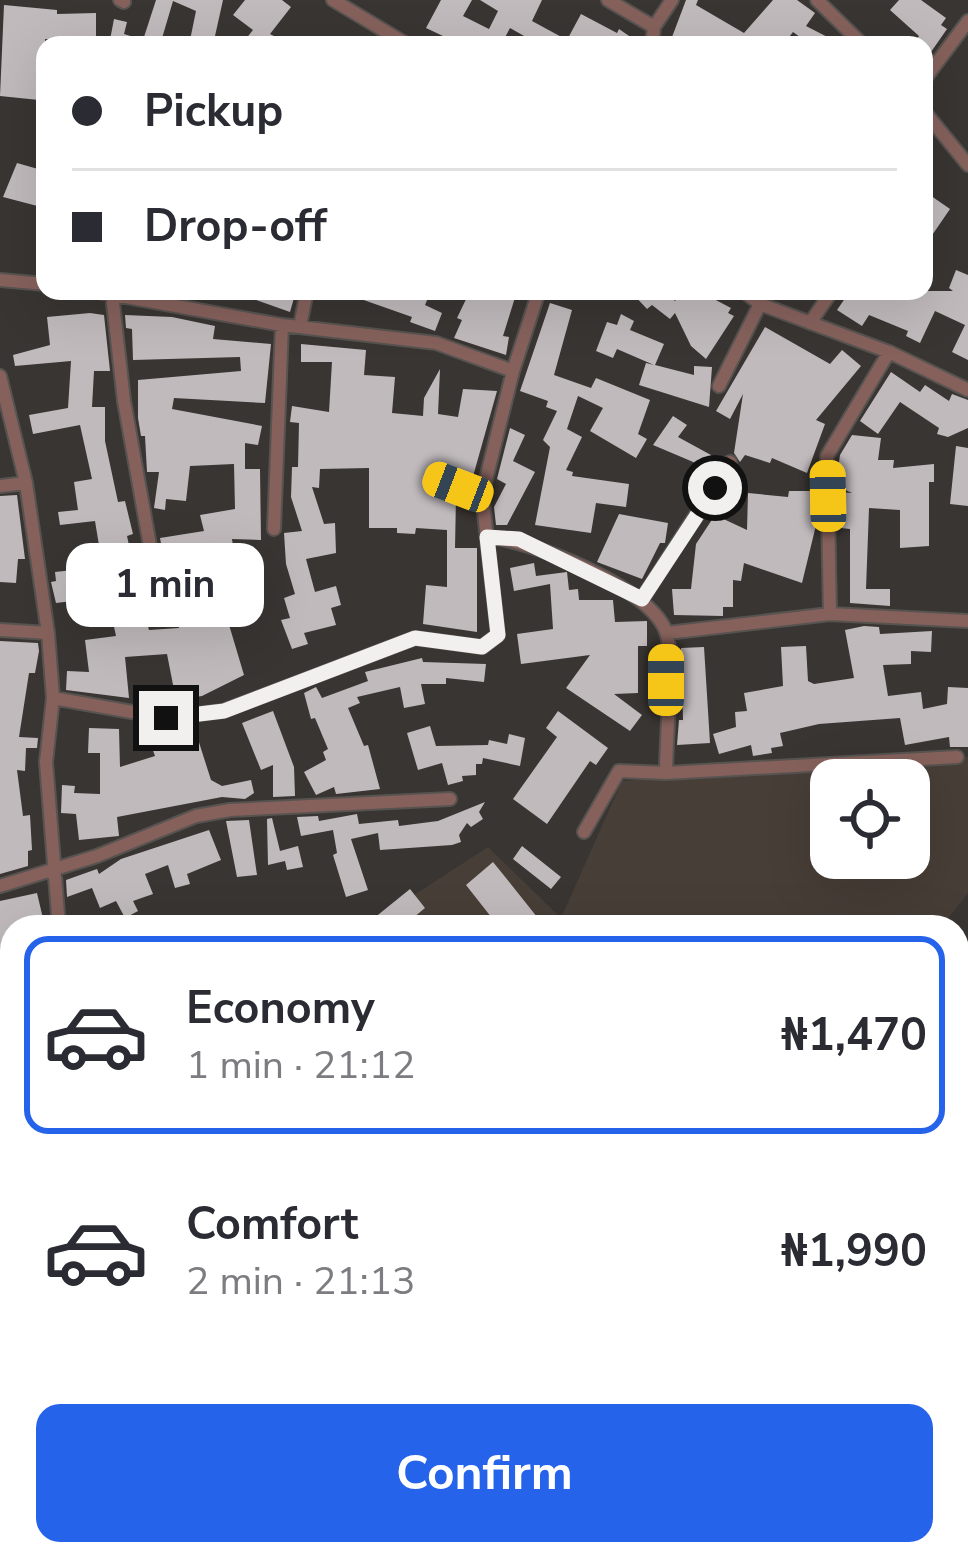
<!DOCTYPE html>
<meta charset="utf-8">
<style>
:root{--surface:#fff;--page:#f7f7f7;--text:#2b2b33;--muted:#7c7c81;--line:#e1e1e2;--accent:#2563eb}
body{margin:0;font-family:"Nunito Sans",sans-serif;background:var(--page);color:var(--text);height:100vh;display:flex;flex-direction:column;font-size:45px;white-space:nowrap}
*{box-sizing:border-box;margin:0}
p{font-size:39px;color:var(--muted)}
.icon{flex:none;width:66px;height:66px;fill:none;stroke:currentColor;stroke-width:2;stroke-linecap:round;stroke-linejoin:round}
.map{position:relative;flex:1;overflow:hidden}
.sheet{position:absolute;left:0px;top:915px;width:969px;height:651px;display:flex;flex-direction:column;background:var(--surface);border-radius:36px 36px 0 0;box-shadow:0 12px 48px #0002}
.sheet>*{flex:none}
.top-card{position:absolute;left:36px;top:36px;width:897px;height:264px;border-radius:24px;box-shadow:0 12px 48px #0002;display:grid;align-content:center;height:264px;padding:0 36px;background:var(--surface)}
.fabs{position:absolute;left:810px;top:759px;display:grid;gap:24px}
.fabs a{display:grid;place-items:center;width:120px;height:120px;border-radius:24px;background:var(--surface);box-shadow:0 12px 48px #0002;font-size:60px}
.end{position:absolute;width:54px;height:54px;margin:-27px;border:15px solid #f2f0ee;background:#111;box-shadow:0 0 0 6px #111}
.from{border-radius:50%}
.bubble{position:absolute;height:84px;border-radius:24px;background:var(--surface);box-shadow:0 12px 48px #0002;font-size:39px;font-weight:700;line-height:84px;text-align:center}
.car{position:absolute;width:36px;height:72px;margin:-36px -18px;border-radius:15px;box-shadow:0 0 9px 3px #0007;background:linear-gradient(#f5c518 24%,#345 0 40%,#f5c518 0 76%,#345 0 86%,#f5c518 0)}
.top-card b{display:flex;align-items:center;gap:42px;height:114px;font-size:45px}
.top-card b+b{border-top:3px solid var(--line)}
.top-card i{width:30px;height:30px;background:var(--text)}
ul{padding:21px 0 0;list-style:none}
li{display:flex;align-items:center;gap:36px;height:198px;margin:0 24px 18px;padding:0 12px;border:6px solid transparent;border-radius:24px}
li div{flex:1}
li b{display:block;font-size:45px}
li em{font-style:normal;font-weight:700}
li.active{border-color:var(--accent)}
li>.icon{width:108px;height:108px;stroke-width:1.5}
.cta{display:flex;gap:24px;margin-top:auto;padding:24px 36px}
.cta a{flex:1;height:138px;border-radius:24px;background:var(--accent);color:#fff;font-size:48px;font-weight:700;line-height:138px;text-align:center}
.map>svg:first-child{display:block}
.built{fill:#473e37;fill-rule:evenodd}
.building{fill:#c0babd}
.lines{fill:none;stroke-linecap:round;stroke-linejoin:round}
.street-casing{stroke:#575350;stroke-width:16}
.street{stroke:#86615c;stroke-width:12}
.route{stroke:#f2f0ee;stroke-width:15}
</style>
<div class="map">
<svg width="968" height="1565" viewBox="0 0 968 1565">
<rect width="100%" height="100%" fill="#393532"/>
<path class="built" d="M968,757V893L941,927H365L488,847L561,918L622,781ZM831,780H909V858H831Z
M273,1554H552L541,1565H263Z"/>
<path class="building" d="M156,0H223L213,45H189L196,11L173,1L160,45H109L114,19L127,22L124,34L143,40Z
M245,0H282L291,7L270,34L291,45H241L253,30L233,15Z
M441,0H472L463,16L489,29L498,11L480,0H542L532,21L567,40L581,14L617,33L619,29L642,45H540L510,28L501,45H462L426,28Z
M686,0H698L696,5L744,33L773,0H797L815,13L806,26L843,45H811L793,32L783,45H669Z
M899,0H921L946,18L941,25L947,29L924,62V45H913L919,36L890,10Z
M4,5L57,10V14L96,13V42L45,39V89H40L39,100L0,96Z
M17,163L45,171V208L3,197Z
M924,191L950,209L924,247Z
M956,270L968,275V360L952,352L965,325L935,311L920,343L906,336L908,331L869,315L862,326L837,310L850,291H953L949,288Z
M296,291L290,312L234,292V291Z
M338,291H431L425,305L442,313L435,331L410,322L412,317Z
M470,291H517L503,336L509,337L506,355L454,338L462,320L457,318Z
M630,291H663L675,301L682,291H713L710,297L731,308L728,313L734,316L706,359L691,346L675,313L670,319L652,305L647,309Z
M550,303L572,310L554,375L591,388L596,378L650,400L638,434L647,439L636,458L590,431L603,408L578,396L567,429L582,437L566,470L573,472L572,476L629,484L626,507L596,503L591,533L535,525L550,447L543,440L557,411L546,407L548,401L520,391Z
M90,313L104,315L110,371H94L92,407H105V441L118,502L125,501L133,534L127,536L133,564H138L140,586L106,588L95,521L60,525L58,512L78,510L74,482L92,479L80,425L33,434L29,415L68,408L71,361L15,366L13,355L50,345L47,317Z
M621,314L634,321L630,330L664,344L655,365L694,375V366L712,367L709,407L639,385L646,363L654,365L617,349L613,358L596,351L607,322L617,325Z
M125,315L172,317L215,326L213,339L271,344L265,403L174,398L172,409L262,426L258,445L245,443V469H260L261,540L232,539L238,580L204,588L212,623L227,618L244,675L202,696L176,700L167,654L125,657L129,698L66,690L67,671L89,672L85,640L116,636L110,608L141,601L149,630L179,628L171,594L178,592L177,584L169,585L160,538L204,531L200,515L235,509L234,464L190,466L186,501L166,499L165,510L154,508L159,472H147L145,436H141L138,418V380L241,371L240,357L133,360L132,329L126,328Z
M765,327L830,364L842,350L861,366L816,420L825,424L807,473L772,458L770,463L745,455L740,462L734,453L743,394L730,419L716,411Z
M301,344L366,350L364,375L395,377L392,413L423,416L424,398L440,369L438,414L458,417L463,389L497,391L472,480L437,468L425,476L430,487L456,497L455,548H477V632L423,624L426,585L447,587V530L416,528L415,534L397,533V528H369V468L320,469L319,488L312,487L324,524L335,523L336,553L306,559L315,592L336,586L341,605L331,608L336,625L304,633L308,644L292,649L281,620L290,618L284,598L295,594L286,564L284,533L302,531L291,497L292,467H298L299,423L290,422L292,406L329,412L332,362H301Z
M891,372L920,392L925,385L949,401L952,394L968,400V428L948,437L937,434L939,428L900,402L878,434L860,421Z
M673,416L687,425L678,437L711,455L705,467L653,445Z
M510,428L525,435L513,461L535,472L507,525H496L494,507L506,484L497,479Z
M852,435L881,438L878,460H894L893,468L934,464V482H929V546L900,548V510L869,508L866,589H890V606L850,603V529L841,528L838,492L852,493L843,489L838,470L840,455Z
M956,446L968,448V506L950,504Z
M789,491H817L818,517L802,583L744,563L741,581L733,580V607H723V616L674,615L672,589H691L696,544L715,515L747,530L748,493L788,497Z
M17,495L25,559H18L16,583L0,582V496Z
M619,514L668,523L665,543H660L642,579L597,562Z
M534,563L536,576L567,572L569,590L578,589L579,600H613L615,622L647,621V646H638V693L614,694L642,715L630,731L566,688L590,655L521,664L517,634L553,629L550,584L514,591L510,568Z
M73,570L81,600L56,603L51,582L56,581L55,572Z
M864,626L879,627L880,634L932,631L931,652L911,651V664L883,665L888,696L921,692L923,709L947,704L948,687L968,688V747H950L949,737L905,745L900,718L819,724L780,733L783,746L771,748L772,753L753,756L751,745L719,754L713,734L736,727L735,712L747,711L744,693L783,686L781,647L806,646L808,681L814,684L854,678L845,630Z
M0,641L38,643L39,651L35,673H29L19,737L38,738L37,748H26L25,771L17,770L23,816L30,815L32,850L28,851V866L0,874Z
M704,647L710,743L677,745L679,720H683L681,648Z
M422,658L423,662L486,664L484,682L446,678V684H421L425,704L404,708L400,687L357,697L360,703L348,708L364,746L368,745L380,789L336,794L334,787L316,795L304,772L326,760L323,752L328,749L315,718L311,719L304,693L316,687L322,698L368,681L365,672Z
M273,711L294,767L295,796L273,797V765L261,770L242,723Z
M558,711L608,748L596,765L590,761L547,824L513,799L557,737L546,728Z
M430,726L436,746L488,745L489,740L507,744L509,734L525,738L520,766L483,758L482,764H476V775L462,776L463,781L448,785L442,763L418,770L407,733Z
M89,728L119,729L120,767L155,756L147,734L160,729L165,744L196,733L211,780L222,786L251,780L254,793L245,799L222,797L117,817L119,836L79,840L76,814L61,813L62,785L75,786L74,793L100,794V753H88Z
M485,802L479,812L483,819L471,827L467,823L459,835L461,842L452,845L380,850L378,833L351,839L368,890L346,897L333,855L337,853L333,830L301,836L297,817L318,816L319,821L357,814L359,824L398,820L399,826L438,821Z
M272,818L280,851L298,846L303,867L287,870L285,861L268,865L267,819Z
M249,820L257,875L237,877L226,821Z
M209,830L221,860L187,874L190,884L175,888L168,865L145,874L153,894L133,901L138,911L125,918L116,901L100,908L92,888L67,897L66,880L97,869L99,874L121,859Z
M522,846L561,877L551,889L513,859Z
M493,862L506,878L545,927H499L466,885Z
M410,889L425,908L402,927H363Z
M37,893L45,927H12V979L0,982V901Z
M12,1017V1032H8L12,1115L0,1116V1018Z"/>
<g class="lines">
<g class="street-casing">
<path id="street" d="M120,0L124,2
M333,0L408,45
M608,0L654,27
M817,0L863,45
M652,45L654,27L672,0
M924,80L968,21
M924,111L968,165
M0,280L45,284
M92,291L282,325L436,343L513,371
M743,291L760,304L889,352L968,390
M112,294L124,401L161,607
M810,323L832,291
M300,326L307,291
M0,376L26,483L48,633L53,698L46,762L59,927
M719,386L760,304
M435,478L482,495
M0,486L26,483
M274,529L282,325
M487,537C530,540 655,588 667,635C673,661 666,742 666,773
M642,599L730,462
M830,614L827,456L889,352
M0,630L48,633
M667,633L830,614L968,621
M53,698L166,718L223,711L415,638L482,647L498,635L482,495L513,371L539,291
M584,832L619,771L666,773L957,757
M0,886L97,856L196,816L230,810L450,799
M957,1014L968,1020
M957,1203L968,1196
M180,1565L182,1554
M254,1565L264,1554
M725,1565L731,1554"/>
</g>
<use href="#street" class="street"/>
</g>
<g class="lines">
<path class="route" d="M166,718L224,711L415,638L482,647L498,635L487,537L519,539L642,599L715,488"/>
</g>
</svg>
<div class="fabs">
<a><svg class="icon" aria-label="locate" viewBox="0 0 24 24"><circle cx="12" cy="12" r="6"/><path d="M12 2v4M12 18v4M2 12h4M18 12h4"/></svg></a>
</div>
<i class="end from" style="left:715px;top:488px"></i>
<i class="end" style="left:166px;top:718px"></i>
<div class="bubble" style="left:66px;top:543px;width:198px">1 min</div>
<i class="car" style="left:458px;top:487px;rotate:291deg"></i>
<i class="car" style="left:828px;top:496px;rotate:359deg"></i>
<i class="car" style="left:666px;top:680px;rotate:0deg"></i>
<div class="top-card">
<b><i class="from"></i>Pickup</b>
<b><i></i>Drop-off</b>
</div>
<section class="sheet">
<ul>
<li class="active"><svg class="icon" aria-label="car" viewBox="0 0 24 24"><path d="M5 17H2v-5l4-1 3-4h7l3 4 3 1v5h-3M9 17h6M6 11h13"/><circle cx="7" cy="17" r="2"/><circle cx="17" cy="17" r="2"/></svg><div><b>Economy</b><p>1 min · 21:12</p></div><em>₦1,470</em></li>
<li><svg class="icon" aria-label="car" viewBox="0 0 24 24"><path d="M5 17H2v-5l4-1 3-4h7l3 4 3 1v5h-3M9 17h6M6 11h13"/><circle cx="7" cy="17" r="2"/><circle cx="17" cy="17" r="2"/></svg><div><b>Comfort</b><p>2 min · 21:13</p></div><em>₦1,990</em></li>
</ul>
<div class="cta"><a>Confirm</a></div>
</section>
</div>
